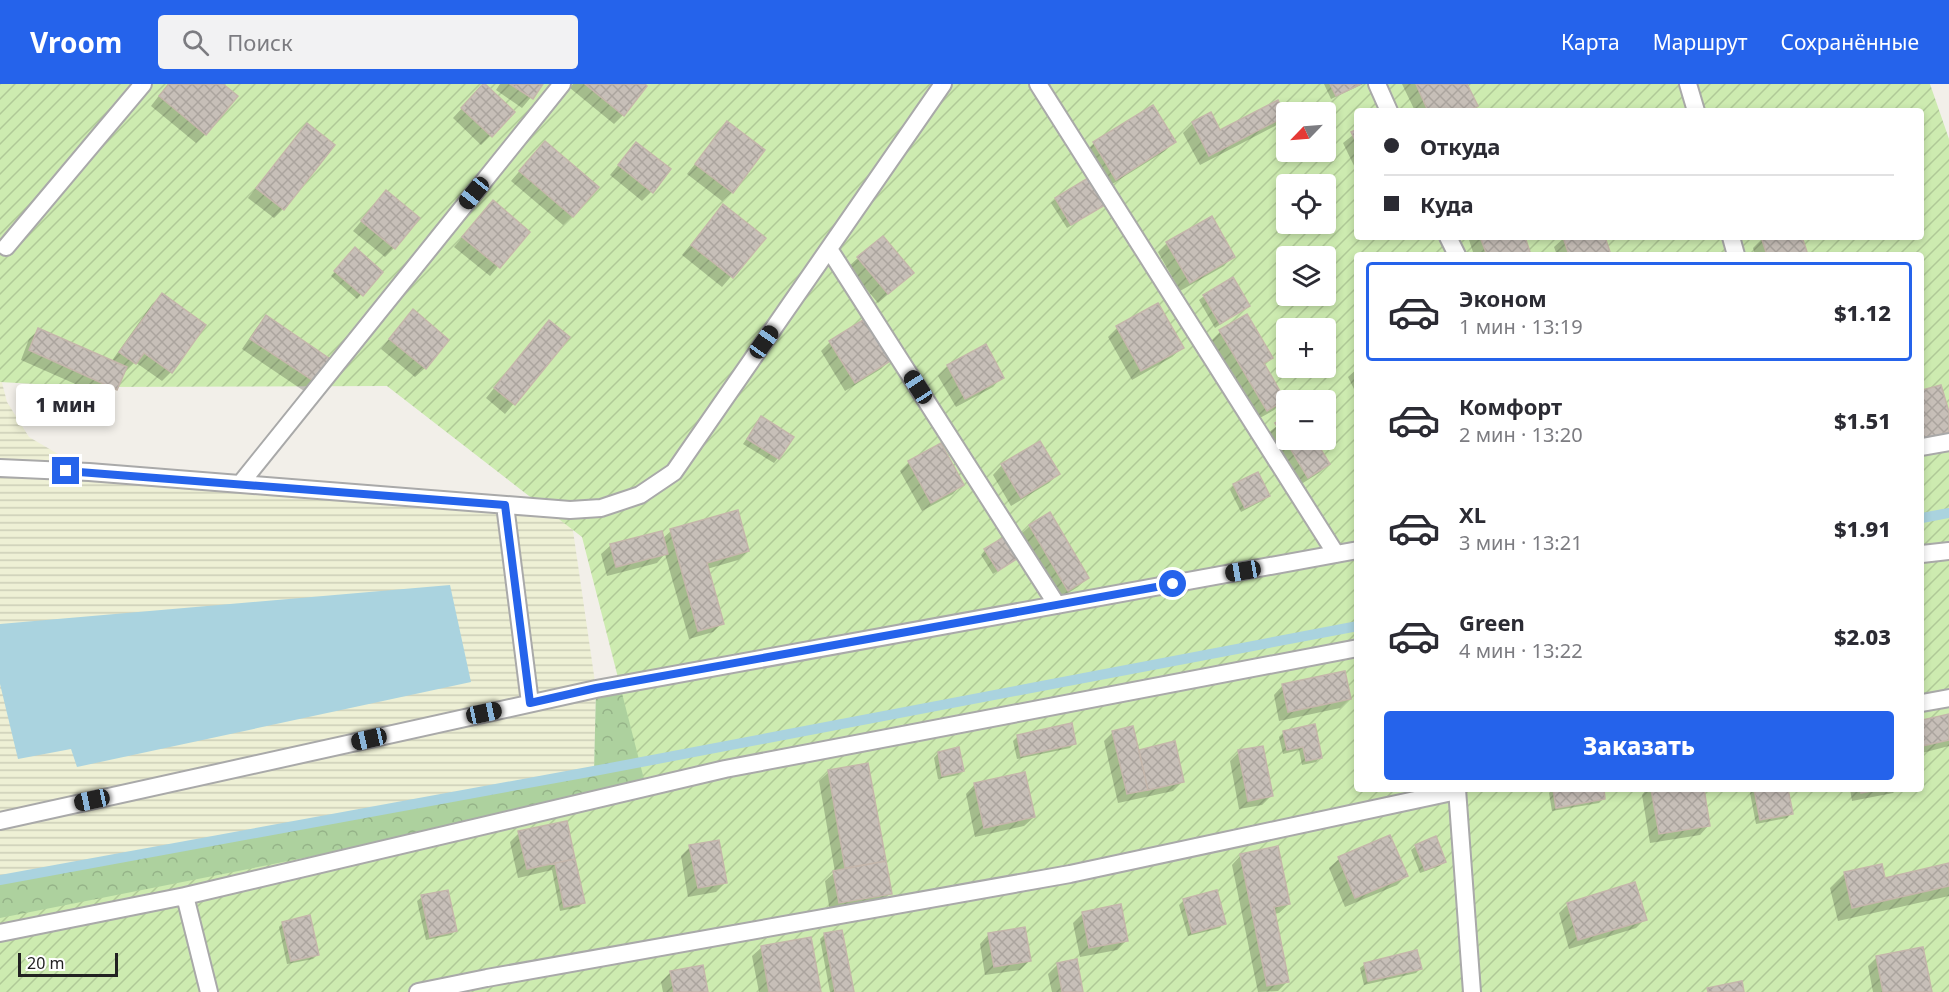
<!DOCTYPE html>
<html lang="ru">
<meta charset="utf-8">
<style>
:root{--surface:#fff;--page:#f2f2f3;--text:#2b2b33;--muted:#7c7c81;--line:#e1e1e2;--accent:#2563eb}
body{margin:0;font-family:"Noto Sans",sans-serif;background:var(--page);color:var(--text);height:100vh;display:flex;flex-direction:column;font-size:22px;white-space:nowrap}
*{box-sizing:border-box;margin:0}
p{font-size:20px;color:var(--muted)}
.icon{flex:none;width:33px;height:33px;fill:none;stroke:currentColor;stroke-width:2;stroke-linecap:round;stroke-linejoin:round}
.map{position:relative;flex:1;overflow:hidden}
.panel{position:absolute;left:1354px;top:168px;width:570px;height:540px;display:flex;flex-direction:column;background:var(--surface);border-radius:6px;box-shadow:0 3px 9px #0003}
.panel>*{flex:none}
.top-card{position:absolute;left:1354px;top:24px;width:570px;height:132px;border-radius:6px;box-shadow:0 3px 9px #0003;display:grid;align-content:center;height:132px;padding:0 30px;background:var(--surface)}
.needle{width:39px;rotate:245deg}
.buttons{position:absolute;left:1276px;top:18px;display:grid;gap:12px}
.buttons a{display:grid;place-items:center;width:60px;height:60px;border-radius:6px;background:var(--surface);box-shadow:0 3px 9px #0003;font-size:30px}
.scale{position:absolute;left:18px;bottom:15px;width:100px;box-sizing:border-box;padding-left:6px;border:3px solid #222;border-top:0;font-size:16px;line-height:21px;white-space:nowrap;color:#222;-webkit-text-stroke:4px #fff;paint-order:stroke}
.end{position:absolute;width:27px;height:27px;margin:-14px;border:8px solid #2563eb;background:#fff;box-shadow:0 0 0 3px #fff}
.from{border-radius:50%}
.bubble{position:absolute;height:42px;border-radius:6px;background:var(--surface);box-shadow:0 3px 9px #0003;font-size:20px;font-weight:800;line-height:42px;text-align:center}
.car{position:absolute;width:18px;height:36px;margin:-18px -9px;border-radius:8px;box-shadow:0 0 4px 2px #0007;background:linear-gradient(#222 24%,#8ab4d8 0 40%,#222 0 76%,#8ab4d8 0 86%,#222 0)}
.top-card b{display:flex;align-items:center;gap:21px;height:57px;font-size:22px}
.top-card b+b{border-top:2px solid var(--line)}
.top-card i{width:15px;height:15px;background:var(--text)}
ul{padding:10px 0 0;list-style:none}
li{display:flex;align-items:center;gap:18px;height:99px;margin:0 12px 9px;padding:0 18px;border:3px solid transparent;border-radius:6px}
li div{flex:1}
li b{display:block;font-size:22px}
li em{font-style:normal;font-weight:800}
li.active{border-color:var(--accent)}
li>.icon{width:54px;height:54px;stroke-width:1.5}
.button{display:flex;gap:12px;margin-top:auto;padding:12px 30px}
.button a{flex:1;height:69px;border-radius:6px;background:var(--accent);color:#fff;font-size:24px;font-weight:800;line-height:69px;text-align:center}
header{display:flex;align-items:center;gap:36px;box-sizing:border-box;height:84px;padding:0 30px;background:var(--accent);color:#fff}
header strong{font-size:28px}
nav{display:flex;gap:33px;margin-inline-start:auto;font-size:21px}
.search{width:420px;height:54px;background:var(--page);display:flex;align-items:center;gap:15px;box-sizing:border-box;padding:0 21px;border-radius:6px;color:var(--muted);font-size:22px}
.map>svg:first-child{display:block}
.farmland{fill:url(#farmland-rules)}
.forest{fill:url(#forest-crowns)}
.garden{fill:url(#garden-furrows);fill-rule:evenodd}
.water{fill:#aad3df}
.shadow{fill:#0003}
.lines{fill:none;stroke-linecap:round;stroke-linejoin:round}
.stream{stroke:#aad3df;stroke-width:10}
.building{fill:url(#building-cross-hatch);stroke:#c4b6ab;stroke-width:1.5}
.service-casing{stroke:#a9a9a9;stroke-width:20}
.service{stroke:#fff;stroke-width:16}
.route{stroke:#2563eb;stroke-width:8}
</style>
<header>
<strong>Vroom</strong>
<div class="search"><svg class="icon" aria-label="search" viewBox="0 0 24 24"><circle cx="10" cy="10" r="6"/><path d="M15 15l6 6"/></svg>Поиск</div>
<nav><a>Карта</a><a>Маршрут</a><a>Сохранённые</a></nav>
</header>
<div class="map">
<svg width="1949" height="908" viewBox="0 0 1949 908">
<defs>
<pattern id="farmland-rules" width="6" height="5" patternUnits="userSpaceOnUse" patternTransform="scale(1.5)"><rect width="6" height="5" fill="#eef0d5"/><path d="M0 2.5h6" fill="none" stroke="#ccceb7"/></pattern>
<pattern id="forest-crowns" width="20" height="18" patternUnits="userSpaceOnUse" patternTransform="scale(1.5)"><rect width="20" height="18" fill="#add19e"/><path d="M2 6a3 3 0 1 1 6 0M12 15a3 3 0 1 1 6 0" fill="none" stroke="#95b388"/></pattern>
<pattern id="garden-furrows" width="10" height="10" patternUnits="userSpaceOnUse" patternTransform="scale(1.5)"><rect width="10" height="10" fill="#cdebb0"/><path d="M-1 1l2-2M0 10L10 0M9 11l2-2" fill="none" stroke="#b0c997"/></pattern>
<pattern id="building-cross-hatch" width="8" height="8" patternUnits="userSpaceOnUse" patternTransform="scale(1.5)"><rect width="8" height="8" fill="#c7bfb8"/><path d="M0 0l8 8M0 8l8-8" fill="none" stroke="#aba49e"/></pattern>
</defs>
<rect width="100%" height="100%" fill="#f2efe9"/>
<path class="farmland" d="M0,291L7,318L29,353L89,388L570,426L596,605L594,687L0,796Z"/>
<path class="forest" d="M1357,564L0,849V796L594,687L596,605Z"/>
<path class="garden" d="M0,0H1930L1949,55V908H0V834L582,719L646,703L582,453L387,302L89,303L0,298ZM1358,27H1922V153H1358ZM1287,28H1326V68H1287ZM1287,100H1326V140H1287ZM1358,171H1922V705H1358ZM1287,172H1326V212H1287ZM1287,244H1326V284H1287ZM1287,316H1326V356H1287Z"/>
<path class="water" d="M450,501L471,598L77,683L71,665L18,675L0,600V540Z"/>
<path class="shadow" d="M168,0H221L205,50L196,59L151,22Z
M500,0H542L522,24L496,6Z
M573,0H642L623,31L614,40L570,4Z
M1324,0H1363L1331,15Z
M1402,0H1466L1476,22L1471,27H1415Z
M475,10L491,51L481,61L453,34Z
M1153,23L1174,58L1165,67L1106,104L1084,69L1094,59Z
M1210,30L1219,48L1285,32L1275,42L1200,81L1183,49L1192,40Z
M728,39L732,108L722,117L687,90Z
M307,41L283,125L274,134L248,114Z
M1358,47V90L1343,59Z
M636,60L651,108L642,117L610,91Z
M536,68L572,132L563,141L511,97Z
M386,108L394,164L385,173L353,147Z
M1056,115L1103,121L1067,144L1051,119Z
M723,122L764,154L722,203L682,171Z
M484,128L528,148L490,192L454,163Z
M1468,153H1523L1530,171H1474Z
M1603,153L1610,171H1557L1554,163L1565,153Z
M1767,153H1800L1806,171H1755L1753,164L1762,155Z
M1167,159L1233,172L1224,182L1180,207L1158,168Z
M351,169L381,188L357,215L331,192Z
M858,174L912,189L878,219L848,183Z
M162,211L171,288L162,297L135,278L125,288L124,287L116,305L107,314L21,276L29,255L39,246L111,278L152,220Z
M1204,212L1248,222L1215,244L1199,216Z
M266,233L313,297L304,307L242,265L257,243Z
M404,237L425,284L415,293L381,265Z
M549,238L568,254L505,330L486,314Z
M1117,244L1182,264L1172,273L1132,296L1108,253Z
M1220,248L1271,274L1263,281L1284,316L1274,326L1258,335L1211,257Z
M830,258L890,276L881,285L845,307L821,267Z
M948,282L1002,293L993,303L956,323L938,292Z
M1358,284V313L1348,293Z
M1940,302L1949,333V350L1943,355L1922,361V308Z
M761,334L778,374L774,379L743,360Z
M1287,334V356H1314L1329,380L1319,389L1298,402L1267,350Z
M909,378L962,400L953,410L922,427L900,387Z
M1002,381L1058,390L1049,399L1011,422L993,391Z
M1234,401L1268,412L1264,416L1241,428L1230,406Z
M1030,442L1087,494L1078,503L1058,515L1020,451Z
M671,447L748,467L738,476L707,485L722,539L713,548L689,555L665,470L657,479L607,492L601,470L611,461L662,455Z
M985,466L1016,474L993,490L981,471Z
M1283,601L1349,615L1340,624L1279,637L1274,611Z
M1949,631V662L1922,669V638Z
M1113,648L1137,667L1174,659L1183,697L1173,707L1118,719L1104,657Z
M1284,648L1320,673L1316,678L1302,681L1299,666L1283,670L1279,653Z
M1018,652L1074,660L1070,664L1017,675L1013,657Z
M1239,668L1271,712L1262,721L1239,725L1230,677Z
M938,669L962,687L958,691L938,695L934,674Z
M867,681L890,809L881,819L830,828L825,797L835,788L819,697L829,688Z
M975,700L1034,733L1024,742L975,753L966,710Z
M1553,705H1602L1604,714L1599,719L1552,727L1549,709Z
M1647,705H1703L1709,741L1700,751L1650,759L1642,711Z
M1754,705H1786L1791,729L1787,734L1756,740L1750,709Z
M1850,705H1897L1893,709L1852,717Z
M566,739L583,819L579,823L560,827L552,786L518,794L510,758L519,749Z
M1389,753L1406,792L1397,801L1345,823L1329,784L1339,775Z
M1416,762L1444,777L1440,782L1420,789L1411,766Z
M690,763L726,798L716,808L688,813L681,772Z
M1241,771L1289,820L1279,829L1274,830L1288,897L1278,907L1258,908L1232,781Z
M1949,781V812L1838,837L1830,804L1844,790L1880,782L1884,796Z
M422,813L455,847L451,851L426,856L417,817Z
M1184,816L1224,839L1220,844L1188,852L1179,821Z
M1568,820L1645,835L1636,844L1569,865L1559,829Z
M1083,829L1126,857L1117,866L1080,873L1073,839Z
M283,839L317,871L313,875L287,880L279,843Z
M989,850L1029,877L1020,886L985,891L980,860Z
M824,851L852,908H830L820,855Z
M762,863L819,908H759L752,872Z
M1877,873L1930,908H1873L1868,882Z
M1058,880L1082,908H1052L1048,890Z
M1365,880L1420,885L1416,889L1364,901L1360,884Z
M671,888L706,908H663L661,898Z"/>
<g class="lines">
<path class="stream" d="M1922,434L1949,429
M0,796L594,687L1358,542"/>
</g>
<path class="building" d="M169,0H223L238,12L206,51L159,12Z
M483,0H485L515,28L492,53L461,24Z
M510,0H543L533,15Z
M585,0H645L647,2L624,32Z
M1330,0H1361L1336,12Z
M1416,0H1467L1478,22L1468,27H1428Z
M1278,16L1286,32L1209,72L1192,38L1211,28L1220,46Z
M1153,21L1176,58L1116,96L1093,58Z
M727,37L765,66L733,109L695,80Z
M307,39L335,61L284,126L256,104Z
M1358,45V62L1351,48Z
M545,57L599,103L573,133L519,87Z
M636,58L671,85L653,109L618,81Z
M1088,94L1105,121L1071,141L1055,114Z
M386,106L420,134L395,165L361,137Z
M493,116L530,148L500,184L462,153Z
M723,120L766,154L733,194L691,161Z
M1212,132L1235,173L1190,199L1166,158Z
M883,152L914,189L888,210L857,173Z
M1480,153H1525L1531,171H1487Z
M1563,153H1605L1611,171H1569Z
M1761,153H1802L1808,171H1767Z
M355,163L383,188L363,212L334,187Z
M1233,193L1250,222L1220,240L1203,211Z
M162,209L206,241L172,289L144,269L136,280L119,268Z
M1158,219L1184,264L1141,287L1116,242Z
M413,225L449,256L426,285L389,255Z
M1247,230L1273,274L1264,279L1285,316L1267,327L1219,246Z
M266,231L330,275L315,298L250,255Z
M866,234L892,276L855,299L829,257Z
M549,236L570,253L515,321L494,304Z
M38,244L127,283L117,306L29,266Z
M986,260L1004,294L965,315L947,281Z
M1941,301L1949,328V348L1922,355V306Z
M761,332L794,353L779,375L747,355Z
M1287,332V356H1315L1330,380L1308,394L1275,339Z
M1040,357L1060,390L1021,414L1001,380Z
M941,359L964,401L931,419L908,377Z
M1258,388L1270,412L1245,424L1233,400Z
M738,426L749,467L707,479L724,540L698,547L670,445Z
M1050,428L1089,494L1068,507L1029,441Z
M662,447L668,470L616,483L610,460Z
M1004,453L1018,474L998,487L984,465Z
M1345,587L1351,615L1288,628L1282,600Z
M1949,630V656L1922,662V636Z
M1072,639L1076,660L1021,672L1017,651Z
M1315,640L1322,674L1306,677L1303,663L1287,666L1283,647Z
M1133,642L1148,706L1127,710L1112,647Z
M1175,657L1184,698L1148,706L1139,666Z
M1263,662L1273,712L1248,717L1238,666Z
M959,663L964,687L942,692L938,668Z
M868,679L886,777L845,784L828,686Z
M1025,688L1035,733L984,744L974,699Z
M1553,705H1604L1605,715L1556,724Z
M1651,705H1704L1710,742L1659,750Z
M1754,705H1788L1793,730L1760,736Z
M1861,705H1881L1861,709Z
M567,737L575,775L527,785L518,747Z
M1390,751L1408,792L1355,814L1338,773Z
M1436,752L1446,778L1425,786L1415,761Z
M719,756L727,799L698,804L689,761Z
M1278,762L1290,820L1274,823L1289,898L1267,902L1240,770Z
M575,775L585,819L564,823L555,779Z
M886,777L892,810L839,819L833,787Z
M1949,779V802L1852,824L1844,788L1882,780L1885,794Z
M1635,798L1647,836L1578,856L1567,819Z
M448,806L457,847L430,853L421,811Z
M1217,806L1226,840L1192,849L1183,815Z
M1121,820L1128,857L1089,864L1082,828Z
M310,831L319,871L291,877L282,838Z
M1025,843L1031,877L994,883L988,849Z
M842,846L854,908H835L824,849Z
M811,853L821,908H769L761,862Z
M1923,863L1932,908H1883L1876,872Z
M1417,866L1422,885L1368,897L1364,879Z
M1077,875L1083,908H1062L1057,879Z
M703,881L708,908H674L670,887Z
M1742,897L1744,908H1708L1707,904Z"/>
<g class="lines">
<g class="service-casing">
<path id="service" d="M1038,0L1336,470
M1377,0L1389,27
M1688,0L1696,27
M1448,153L1457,171
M1731,153L1736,171
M6,163L143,0
M829,165L1057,521
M1922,363L1949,358
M0,384L89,388L570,426L601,424L640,411L674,388L943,0
M241,399L562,0
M505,421L530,619
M1922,470L1949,467
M1922,619L1949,614
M1457,705L1472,908
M0,737L596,605L1358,466
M185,812L209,908
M0,849L185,812L725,685L1358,564
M418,908L487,894L1070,790L1457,707"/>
</g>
<use href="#service" class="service"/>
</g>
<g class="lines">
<path class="route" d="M66,387L505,421L530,619L596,604L1173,500"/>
</g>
</svg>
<div class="buttons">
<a><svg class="needle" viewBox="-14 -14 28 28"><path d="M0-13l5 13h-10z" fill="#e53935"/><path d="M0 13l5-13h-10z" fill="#7c7c81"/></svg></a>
<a><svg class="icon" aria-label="locate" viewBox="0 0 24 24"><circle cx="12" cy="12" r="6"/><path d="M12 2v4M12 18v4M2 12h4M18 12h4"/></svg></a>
<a><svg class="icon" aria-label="layers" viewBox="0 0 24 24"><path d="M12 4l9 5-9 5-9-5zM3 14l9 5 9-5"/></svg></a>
<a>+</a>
<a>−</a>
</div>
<div class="scale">20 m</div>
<i class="end from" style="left:1173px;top:500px"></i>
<i class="end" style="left:66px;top:387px"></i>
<div class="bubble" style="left:16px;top:300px;width:99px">1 мин</div>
<i class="car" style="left:474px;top:109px;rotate:219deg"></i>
<i class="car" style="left:764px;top:258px;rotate:35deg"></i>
<i class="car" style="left:918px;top:303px;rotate:327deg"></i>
<i class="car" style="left:1243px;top:487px;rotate:260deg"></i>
<i class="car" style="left:484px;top:629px;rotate:78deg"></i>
<i class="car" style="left:369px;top:655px;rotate:257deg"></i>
<i class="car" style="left:92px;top:716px;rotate:258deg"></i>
<div class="top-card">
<b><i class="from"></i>Откуда</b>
<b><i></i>Куда</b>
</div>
<section class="panel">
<ul>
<li class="active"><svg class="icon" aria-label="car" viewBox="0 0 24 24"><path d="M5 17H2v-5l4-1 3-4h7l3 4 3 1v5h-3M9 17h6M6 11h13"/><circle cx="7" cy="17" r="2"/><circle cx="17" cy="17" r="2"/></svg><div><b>Эконом</b><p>1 мин · 13:19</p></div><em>$1.12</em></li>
<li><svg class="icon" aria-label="car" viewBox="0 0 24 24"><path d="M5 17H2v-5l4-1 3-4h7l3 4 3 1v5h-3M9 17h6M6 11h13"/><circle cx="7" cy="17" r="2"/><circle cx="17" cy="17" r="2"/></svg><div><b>Комфорт</b><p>2 мин · 13:20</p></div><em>$1.51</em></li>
<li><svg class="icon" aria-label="car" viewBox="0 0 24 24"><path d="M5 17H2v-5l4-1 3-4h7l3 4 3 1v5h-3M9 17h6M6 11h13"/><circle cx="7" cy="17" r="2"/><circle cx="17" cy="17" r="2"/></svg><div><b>XL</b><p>3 мин · 13:21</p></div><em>$1.91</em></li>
<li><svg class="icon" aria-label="car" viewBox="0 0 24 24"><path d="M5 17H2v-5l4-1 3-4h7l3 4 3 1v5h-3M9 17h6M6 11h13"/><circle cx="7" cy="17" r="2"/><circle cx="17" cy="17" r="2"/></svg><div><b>Green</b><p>4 мин · 13:22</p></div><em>$2.03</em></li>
</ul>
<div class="button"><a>Заказать</a></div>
</section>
</div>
